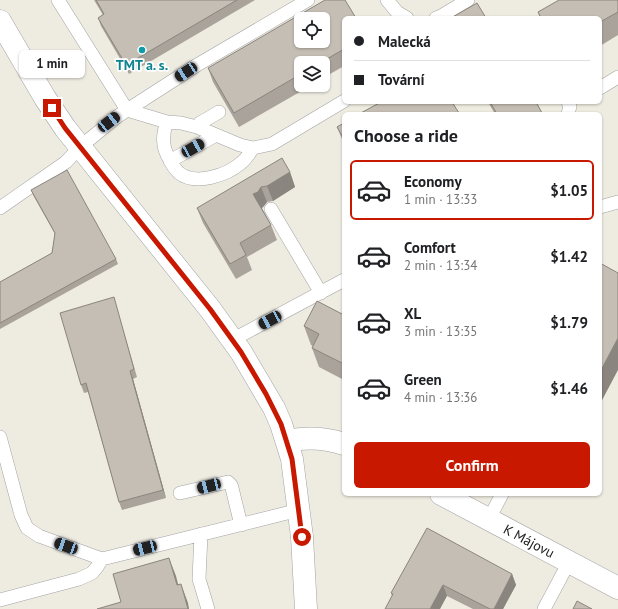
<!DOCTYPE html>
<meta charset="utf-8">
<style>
:root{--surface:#fff;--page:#f2f2f2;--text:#202124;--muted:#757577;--line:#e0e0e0;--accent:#c81900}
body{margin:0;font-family:"PT Sans",sans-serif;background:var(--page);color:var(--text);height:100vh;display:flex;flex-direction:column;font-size:15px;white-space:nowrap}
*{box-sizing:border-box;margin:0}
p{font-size:13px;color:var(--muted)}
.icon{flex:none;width:22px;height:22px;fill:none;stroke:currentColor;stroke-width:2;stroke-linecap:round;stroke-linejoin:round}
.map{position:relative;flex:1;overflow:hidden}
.panel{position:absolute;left:342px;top:112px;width:260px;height:384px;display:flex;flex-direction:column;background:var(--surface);border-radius:6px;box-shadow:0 1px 3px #0004}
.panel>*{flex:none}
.hud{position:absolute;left:342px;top:16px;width:260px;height:88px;border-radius:6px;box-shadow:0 1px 3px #0004;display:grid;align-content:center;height:88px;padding:0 12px;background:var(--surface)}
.fabs{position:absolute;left:294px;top:12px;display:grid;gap:8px}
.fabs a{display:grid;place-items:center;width:36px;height:36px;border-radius:6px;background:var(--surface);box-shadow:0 1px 3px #0004;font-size:20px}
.end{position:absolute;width:18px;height:18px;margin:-9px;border:5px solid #c81900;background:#fff;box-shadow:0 0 0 2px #fff}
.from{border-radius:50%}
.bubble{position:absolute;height:28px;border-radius:6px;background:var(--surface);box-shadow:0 1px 3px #0004;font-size:13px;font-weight:700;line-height:28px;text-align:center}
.car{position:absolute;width:12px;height:24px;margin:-12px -6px;border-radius:5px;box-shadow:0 0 3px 1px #0007;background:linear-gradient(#222 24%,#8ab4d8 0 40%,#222 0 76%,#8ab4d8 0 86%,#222 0)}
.hud b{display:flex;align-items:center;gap:14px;height:38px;font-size:15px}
.hud b+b{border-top:1px solid var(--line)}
.hud i{width:10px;height:10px;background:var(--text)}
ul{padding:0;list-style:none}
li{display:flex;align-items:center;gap:12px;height:60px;margin:0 8px 6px;padding:0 4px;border:2px solid transparent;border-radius:6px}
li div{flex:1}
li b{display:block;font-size:15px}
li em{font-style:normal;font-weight:700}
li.on{border-color:var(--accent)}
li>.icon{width:36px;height:36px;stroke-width:1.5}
h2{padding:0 12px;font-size:18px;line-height:48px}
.button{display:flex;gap:8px;margin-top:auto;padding:8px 12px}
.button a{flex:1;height:46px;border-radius:6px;background:var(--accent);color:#fff;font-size:16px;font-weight:700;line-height:46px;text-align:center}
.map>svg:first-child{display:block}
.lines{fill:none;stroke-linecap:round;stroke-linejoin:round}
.service-casing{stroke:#a3a3a3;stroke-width:14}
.minor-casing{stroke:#a3a3a3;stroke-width:23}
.tertiary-casing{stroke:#a3a3a3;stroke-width:23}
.service{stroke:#fff;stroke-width:13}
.minor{stroke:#fff;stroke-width:22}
.tertiary{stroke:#fff;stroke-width:22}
.wall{fill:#a9a39b}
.shaded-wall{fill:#8a857e}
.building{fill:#c5beb4;stroke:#8a857e;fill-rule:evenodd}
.route{stroke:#c81900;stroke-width:5}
.culture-dot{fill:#0f9aa8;stroke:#fff;stroke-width:1.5}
.labels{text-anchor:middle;stroke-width:3.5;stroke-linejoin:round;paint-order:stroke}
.culture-label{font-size:14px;font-weight:bold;fill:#0d838f;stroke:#fff}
.street-label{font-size:14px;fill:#1c1c1c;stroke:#fff}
</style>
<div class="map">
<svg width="618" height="609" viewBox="0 0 618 609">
<rect width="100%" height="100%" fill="#eeebe1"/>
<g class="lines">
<g class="service-casing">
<path id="service" d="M58,0L127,110L167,122L181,123L197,127L240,145L253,148L272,144L344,101
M387,0L397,12L407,18
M436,18L441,16L468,0
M600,88L618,77
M568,102L570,106L568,114
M167,122C162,135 162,148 170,160C172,165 175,169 179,173C196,186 227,175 241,163C246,159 249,154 253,148
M197,127L200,123L219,112
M170,161L216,135
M600,207L618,202
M0,208L66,162L80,147L118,116L197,65L308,0
M271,209L321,293
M232,340L344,280
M0,437L21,515L27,528L39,536L102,559L299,510
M180,493L228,482L231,485L232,488L241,525
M489,519L502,494
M201,534L199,579L208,609
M0,600L79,579L92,573L97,567L102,559
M544,609L569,562"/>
</g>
<g class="minor-casing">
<path id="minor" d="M287,441C306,437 325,438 344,444
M441,494L618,588"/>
</g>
<g class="tertiary-casing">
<path id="tertiary" d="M0,21L45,98L65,128L210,309L241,352L274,408L281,424L292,459L302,537L306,609"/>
</g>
<use href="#service" class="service"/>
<use href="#minor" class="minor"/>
<use href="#tertiary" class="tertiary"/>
</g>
<path class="wall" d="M94,0H255L129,74L101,26L98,18L103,15Z
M618,0V35L600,46V18H540L538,12Z
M344,18V66L323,78V63H301V85H312L239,127L213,82L208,68Z
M488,102H536L543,114H495Z
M344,123V144L337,127Z
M290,172L295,187L273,201L267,202L263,207L262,208L271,225L277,240L247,257L252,270L236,279L203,223L197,208Z
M31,190L116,259L118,264L0,329V282L52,253L55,234L33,195Z
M114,297L116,306L137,377L133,379L166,498L122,510L119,502L88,392L84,393L81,385Z
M344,315V380L319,367L312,348L313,346L311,345L304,326Z
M512,574L516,585L503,609H473L447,596H392L391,593Z"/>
<path class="shaded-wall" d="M290,172L295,187L273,201L267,186Z
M261,187L267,202L263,207L259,210L253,194Z
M618,338V370L600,404V372Z
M130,371L133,379L166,498L163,490Z
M169,558L176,576L183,604L177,585Z
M512,574L516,585L503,609H494Z
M181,584L188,603L189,609H188Z
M443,585L447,596L440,609H430Z"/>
<path class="building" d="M96,0H237L126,65L98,18L104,14Z
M325,0H345L356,18H344V49L320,63H301V74L234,113L208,68ZM301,19H323V41H301Z
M559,0H618V12L600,22V18H541L538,12Z
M477,3L486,18H451Z
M381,102H452L459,113L457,114H359Z
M490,102H536L542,113L540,114H497Z
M344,123V139L337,127Z
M282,158L290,172L267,186L261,187L258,192L253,194L271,225L240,243L246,255L230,264L197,208Z
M67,170L116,259L0,323V282L52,253L55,233L31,190Z
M600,263L618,273V338L600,372Z
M114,297L134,369L130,371L163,490L119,502L86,383L81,385L60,313Z
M317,301L344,315V364L312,348L319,334L304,326Z
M427,528L512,574L494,609H490L443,585L430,609H385L393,594L391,593Z
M169,558L177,585L181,584L188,609H97L121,602L113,574Z
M577,601L592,609H573Z"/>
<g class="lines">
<path class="route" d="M52,108L65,128L210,309L241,352L266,394L281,424L292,459L302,537"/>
</g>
<circle class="culture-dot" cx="142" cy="50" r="4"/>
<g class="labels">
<g class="culture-label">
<text x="142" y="70">TMT a. s.</text>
</g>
<g class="street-label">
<text transform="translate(529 541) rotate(28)" y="5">K Májovu</text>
</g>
</g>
</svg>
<div class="fabs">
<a><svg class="icon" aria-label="locate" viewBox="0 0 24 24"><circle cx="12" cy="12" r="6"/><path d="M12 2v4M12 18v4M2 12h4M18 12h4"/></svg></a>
<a><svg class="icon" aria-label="layers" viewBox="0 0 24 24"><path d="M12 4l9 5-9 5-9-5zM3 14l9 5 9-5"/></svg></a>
</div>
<i class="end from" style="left:302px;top:537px"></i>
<i class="end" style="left:52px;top:108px"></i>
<div class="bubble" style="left:19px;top:50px;width:66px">1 min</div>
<i class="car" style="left:186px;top:72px;rotate:237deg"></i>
<i class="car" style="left:109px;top:122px;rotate:52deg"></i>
<i class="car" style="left:193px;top:148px;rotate:61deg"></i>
<i class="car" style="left:270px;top:320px;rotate:242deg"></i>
<i class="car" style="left:209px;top:486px;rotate:256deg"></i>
<i class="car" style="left:66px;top:546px;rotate:290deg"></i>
<i class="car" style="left:145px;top:548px;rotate:256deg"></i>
<div class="hud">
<b><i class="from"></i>Malecká</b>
<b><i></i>Tovární</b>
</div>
<section class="panel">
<h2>Choose a ride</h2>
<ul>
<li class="on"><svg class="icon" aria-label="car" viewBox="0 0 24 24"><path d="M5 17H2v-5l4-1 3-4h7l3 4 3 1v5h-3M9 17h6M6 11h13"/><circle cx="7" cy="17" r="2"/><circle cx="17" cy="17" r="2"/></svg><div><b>Economy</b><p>1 min · 13:33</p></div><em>$1.05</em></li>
<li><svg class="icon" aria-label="car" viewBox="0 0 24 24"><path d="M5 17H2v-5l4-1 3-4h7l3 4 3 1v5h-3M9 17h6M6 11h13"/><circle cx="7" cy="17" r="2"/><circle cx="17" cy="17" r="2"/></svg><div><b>Comfort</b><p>2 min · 13:34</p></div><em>$1.42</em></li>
<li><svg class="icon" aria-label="car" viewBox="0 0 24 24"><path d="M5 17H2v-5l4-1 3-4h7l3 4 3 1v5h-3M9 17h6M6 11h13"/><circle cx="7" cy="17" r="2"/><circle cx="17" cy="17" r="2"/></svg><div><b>XL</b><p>3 min · 13:35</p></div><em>$1.79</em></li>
<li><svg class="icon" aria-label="car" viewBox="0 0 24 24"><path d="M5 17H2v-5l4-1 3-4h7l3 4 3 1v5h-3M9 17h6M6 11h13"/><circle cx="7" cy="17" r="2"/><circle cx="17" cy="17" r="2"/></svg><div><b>Green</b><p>4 min · 13:36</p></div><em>$1.46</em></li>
</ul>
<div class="button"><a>Confirm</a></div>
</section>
</div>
